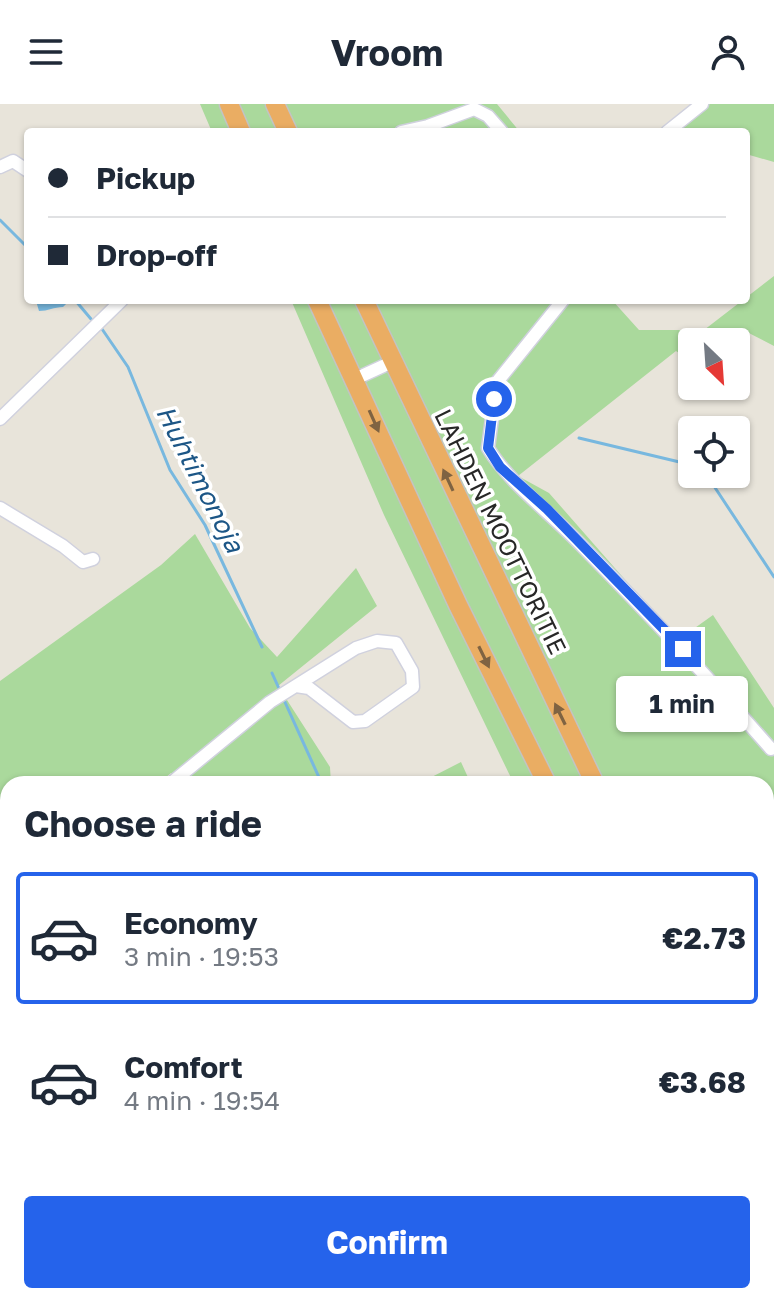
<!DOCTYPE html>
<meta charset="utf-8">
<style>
:root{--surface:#fff;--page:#f6f6f7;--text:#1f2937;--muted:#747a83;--line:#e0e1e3;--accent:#2563eb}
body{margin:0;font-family:"Golos Text",sans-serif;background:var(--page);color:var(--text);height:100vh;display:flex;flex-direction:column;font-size:30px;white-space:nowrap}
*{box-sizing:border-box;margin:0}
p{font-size:26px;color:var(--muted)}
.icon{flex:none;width:44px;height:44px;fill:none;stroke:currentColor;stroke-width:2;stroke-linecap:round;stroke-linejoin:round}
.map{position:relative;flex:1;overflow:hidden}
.panel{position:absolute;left:0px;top:672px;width:774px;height:528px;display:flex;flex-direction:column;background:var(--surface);border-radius:24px 24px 0 0;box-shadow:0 2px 6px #0004}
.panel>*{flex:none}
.hud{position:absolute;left:24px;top:24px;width:726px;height:176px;border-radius:8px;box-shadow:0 2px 6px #0004;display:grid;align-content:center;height:176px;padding:0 24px;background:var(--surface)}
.needle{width:52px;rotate:155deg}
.buttons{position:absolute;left:678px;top:224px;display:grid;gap:16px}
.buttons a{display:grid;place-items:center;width:72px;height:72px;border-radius:8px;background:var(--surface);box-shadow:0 2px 6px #0004;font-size:40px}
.end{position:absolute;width:36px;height:36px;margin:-18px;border:10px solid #2563eb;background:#fff;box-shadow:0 0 0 4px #fff}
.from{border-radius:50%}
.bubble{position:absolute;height:56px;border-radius:8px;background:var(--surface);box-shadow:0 2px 6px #0004;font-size:26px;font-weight:700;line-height:56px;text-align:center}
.hud b{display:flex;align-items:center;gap:28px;height:76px;font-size:30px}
.hud b+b{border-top:2px solid var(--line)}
.hud i{width:20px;height:20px;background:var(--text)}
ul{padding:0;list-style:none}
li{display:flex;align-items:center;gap:24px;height:132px;margin:0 16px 12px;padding:0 8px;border:4px solid transparent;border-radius:8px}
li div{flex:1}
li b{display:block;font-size:30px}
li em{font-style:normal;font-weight:700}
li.current{border-color:var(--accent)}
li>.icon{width:72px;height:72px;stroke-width:1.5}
h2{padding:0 24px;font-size:36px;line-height:96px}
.action{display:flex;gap:16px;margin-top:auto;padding:16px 24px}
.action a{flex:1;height:92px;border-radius:8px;background:var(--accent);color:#fff;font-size:32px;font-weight:700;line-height:92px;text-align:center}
header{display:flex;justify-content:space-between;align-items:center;height:104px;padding:0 24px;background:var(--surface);font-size:36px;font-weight:700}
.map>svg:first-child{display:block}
.green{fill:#aad99c}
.water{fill:#78b8df}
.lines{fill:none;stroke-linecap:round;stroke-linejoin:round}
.stream{stroke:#78b8df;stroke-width:3}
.minor-casing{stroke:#d0d1de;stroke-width:15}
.major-casing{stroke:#c3c3c3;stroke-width:19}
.highway-casing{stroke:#c3c3c3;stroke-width:21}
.minor{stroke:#fff;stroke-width:12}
.major{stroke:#dfd068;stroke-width:16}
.highway{stroke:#eaad63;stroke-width:18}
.oneway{fill:#7f6342}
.route{stroke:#2563eb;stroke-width:10}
.labels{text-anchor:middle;stroke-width:7;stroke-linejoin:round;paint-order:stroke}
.street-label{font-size:24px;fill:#272727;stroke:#fff}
.water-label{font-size:26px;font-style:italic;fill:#1c5686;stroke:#fff}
</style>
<header><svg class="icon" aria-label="menu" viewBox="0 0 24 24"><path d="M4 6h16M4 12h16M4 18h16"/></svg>Vroom<svg class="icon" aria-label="person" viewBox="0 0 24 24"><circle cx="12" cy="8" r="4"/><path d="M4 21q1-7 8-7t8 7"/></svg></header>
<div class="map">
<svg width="774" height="1200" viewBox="0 0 774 1200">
<rect width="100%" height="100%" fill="#e8e4da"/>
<path class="green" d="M200,0H497L520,28H212Z
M693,0H774V58L746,50V28H660Z
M774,172V242L741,225L719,238H692V254L689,256L676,247L518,372L549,389L678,536L713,511L774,604V1200H685L684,1192H766V680H514L384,411L291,196H612L639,226H704Z
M195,430L250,524L277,553L356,464L377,502L278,582L330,663L331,680H179L171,669L158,680H8V890L0,857V577L161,461Z
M461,658L471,680H418Z
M8,1089V1192H448L453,1200H0V1093Z"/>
<path class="water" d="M70,196L63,203C54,203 48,207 39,207L36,197Z"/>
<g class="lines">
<path class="stream" d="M0,116L28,144
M75,196L91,215
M102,225L128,263L170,366L205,421L262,543
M579,334L692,361
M706,370L774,473
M272,569L281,589
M284,596L322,680
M595,1192L601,1200"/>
<g class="minor-casing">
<path id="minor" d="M401,28L428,22L474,5L488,12L502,28
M667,28L702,0
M0,63L13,57L28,67
M563,196L497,278L488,344C509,379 553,411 582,442C647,508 710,575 771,645
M355,275L392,258
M0,315L122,196
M0,404L63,442L83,458L93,455
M170,680L270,598L356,544L377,537L396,539L412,567L413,583L365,617L353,618L309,584L296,582
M0,955L2,964"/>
</g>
<g class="major-casing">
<path id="major" d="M0,829L8,856
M105,1192L107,1200"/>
</g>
<g class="highway-casing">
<path id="highway" d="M229,0L241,28
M275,0L288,28
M317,196L458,501L547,680
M364,196L595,680
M766,1026L774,1042
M766,1116L774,1132"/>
</g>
<use href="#minor" class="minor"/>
<use href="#major" class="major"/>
<use href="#highway" class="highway"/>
</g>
<defs><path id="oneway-solid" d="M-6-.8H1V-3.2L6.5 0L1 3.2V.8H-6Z" transform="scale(2)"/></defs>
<g class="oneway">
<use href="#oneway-solid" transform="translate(374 317) rotate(66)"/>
<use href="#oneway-solid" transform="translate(448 376) rotate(-115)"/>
<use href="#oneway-solid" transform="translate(484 553) rotate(64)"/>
<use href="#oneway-solid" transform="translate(560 610) rotate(-116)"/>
</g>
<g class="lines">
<path class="route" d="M494,295L488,344L500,363L547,405L683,545"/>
</g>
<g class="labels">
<g class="street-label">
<text transform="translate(500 428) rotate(64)" y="8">LAHDEN MOOTTORITIE</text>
</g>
<g class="water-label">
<text transform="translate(200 375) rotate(63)" y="9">Huhtimonoja</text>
</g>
</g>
</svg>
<div class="buttons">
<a><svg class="needle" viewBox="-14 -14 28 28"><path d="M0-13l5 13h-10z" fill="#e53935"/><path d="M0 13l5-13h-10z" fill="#747a83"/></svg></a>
<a><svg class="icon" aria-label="locate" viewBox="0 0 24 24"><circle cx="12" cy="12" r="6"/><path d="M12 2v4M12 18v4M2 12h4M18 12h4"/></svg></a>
</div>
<i class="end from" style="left:494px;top:295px"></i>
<i class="end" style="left:683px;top:545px"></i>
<div class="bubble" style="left:616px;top:572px;width:132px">1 min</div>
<div class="hud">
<b><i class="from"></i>Pickup</b>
<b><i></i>Drop-off</b>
</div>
<section class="panel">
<h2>Choose a ride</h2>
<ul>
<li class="current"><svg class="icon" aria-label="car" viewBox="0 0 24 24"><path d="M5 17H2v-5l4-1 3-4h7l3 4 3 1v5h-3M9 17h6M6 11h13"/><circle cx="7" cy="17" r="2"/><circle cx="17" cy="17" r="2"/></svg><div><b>Economy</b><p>3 min · 19:53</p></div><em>€2.73</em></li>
<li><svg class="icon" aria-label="car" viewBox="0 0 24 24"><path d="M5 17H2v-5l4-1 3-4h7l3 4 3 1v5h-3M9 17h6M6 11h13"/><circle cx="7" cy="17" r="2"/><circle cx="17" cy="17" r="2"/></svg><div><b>Comfort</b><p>4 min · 19:54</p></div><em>€3.68</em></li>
</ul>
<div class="action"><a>Confirm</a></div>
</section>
</div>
